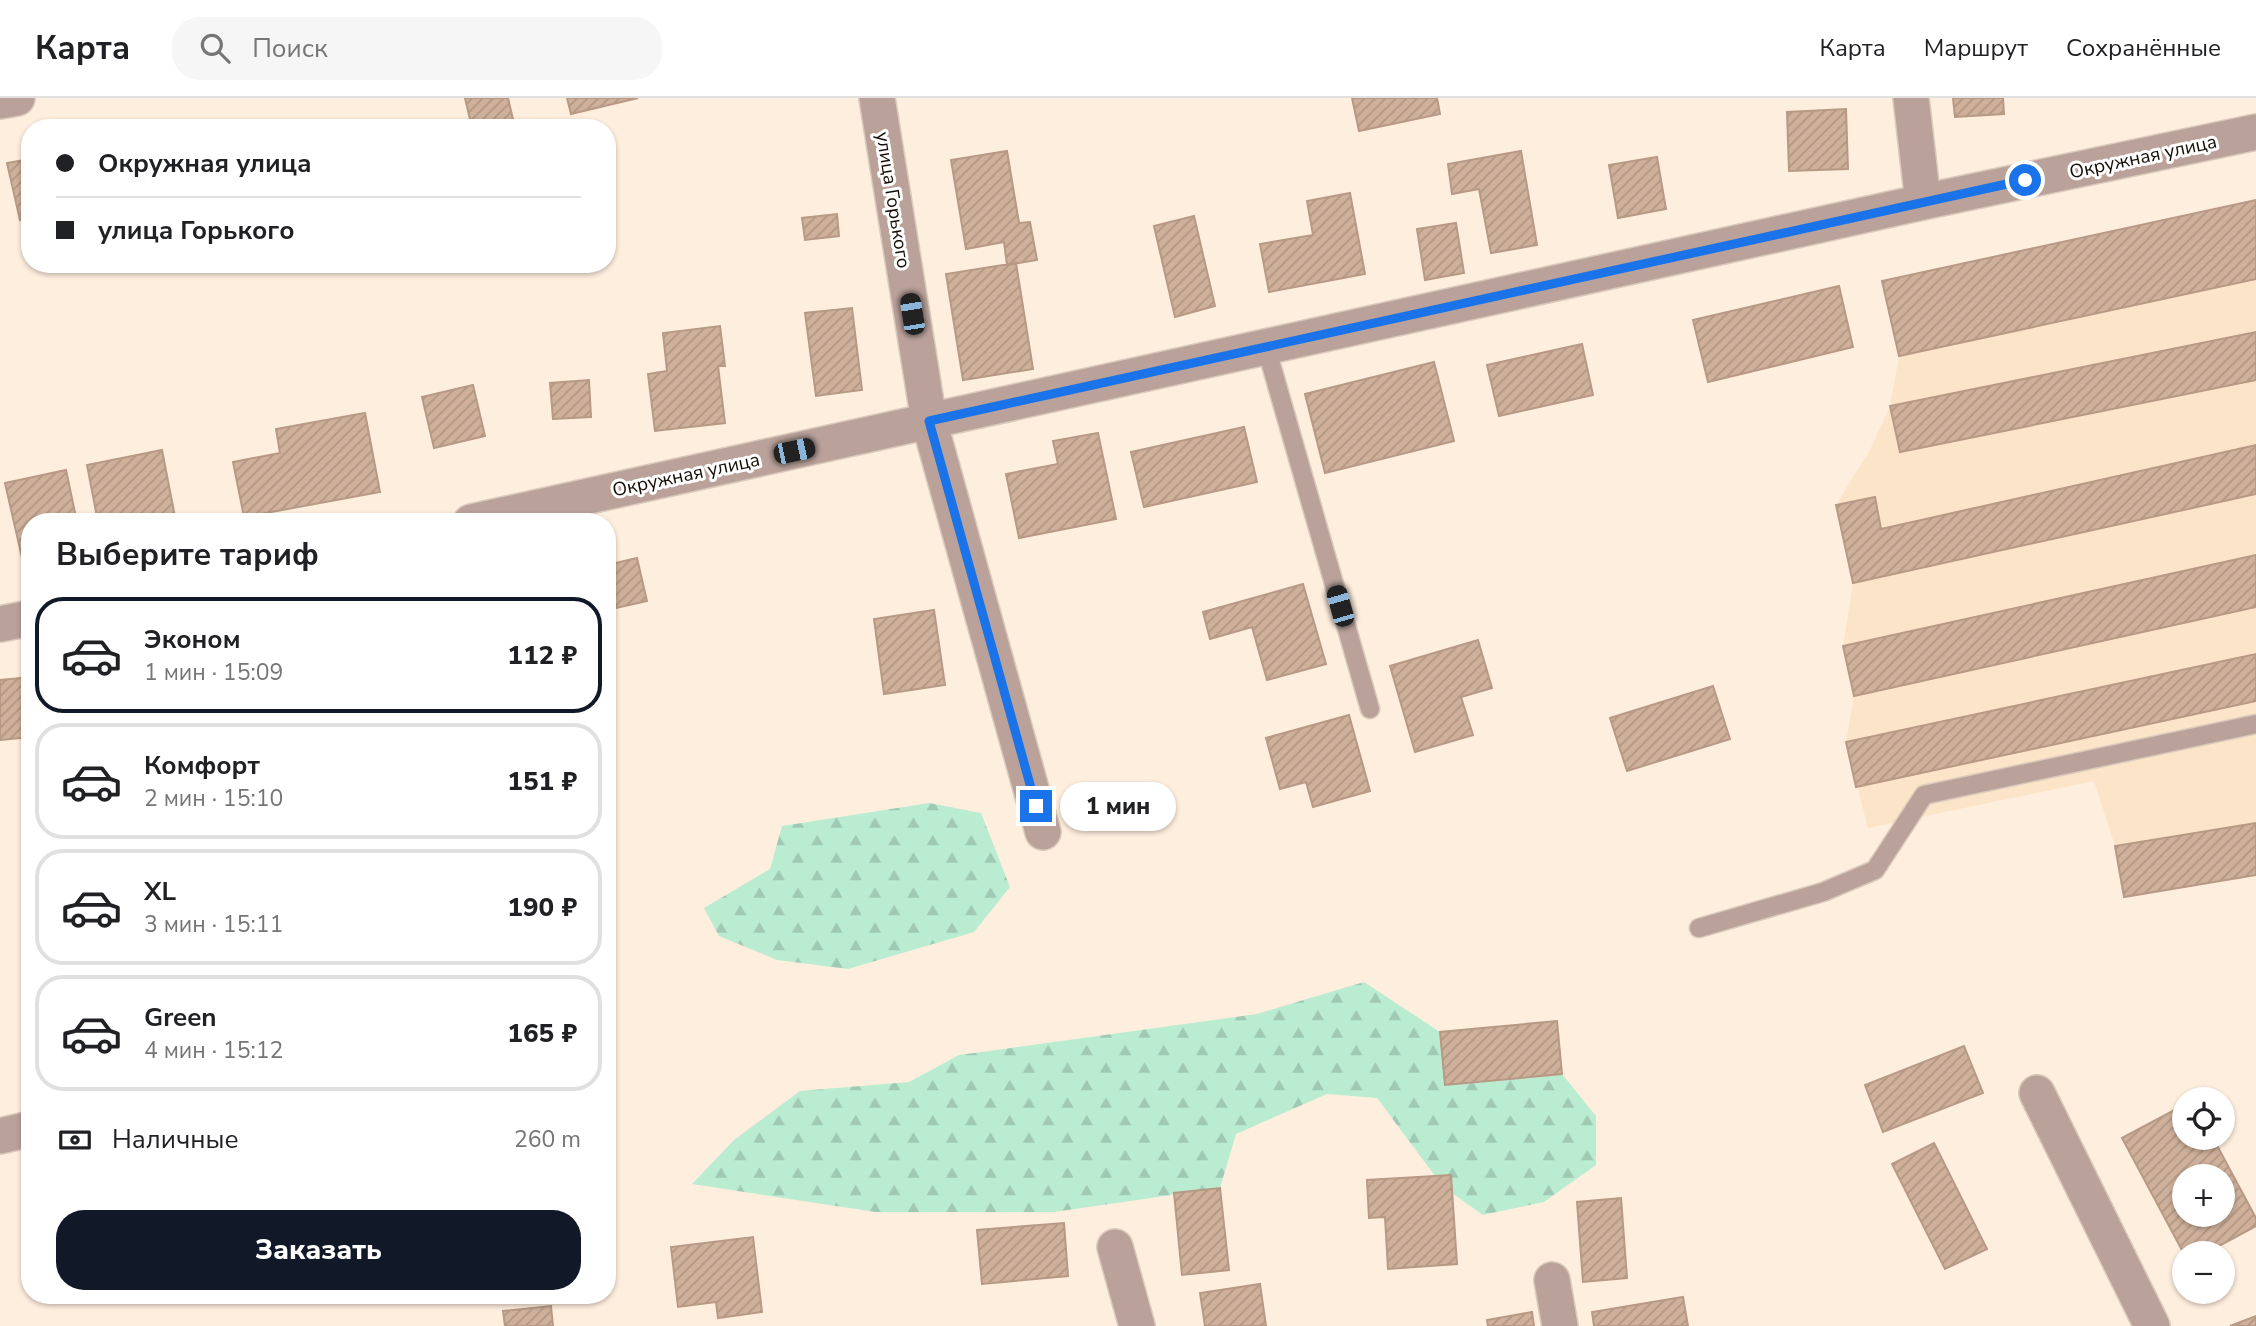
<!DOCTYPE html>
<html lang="ru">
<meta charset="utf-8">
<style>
:root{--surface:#fff;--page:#f6f6f6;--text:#202124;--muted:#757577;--line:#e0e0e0;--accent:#111827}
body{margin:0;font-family:"Nunito Sans",sans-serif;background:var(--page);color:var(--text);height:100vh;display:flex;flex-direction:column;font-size:26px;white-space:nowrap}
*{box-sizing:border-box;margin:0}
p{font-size:23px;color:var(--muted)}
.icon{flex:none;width:38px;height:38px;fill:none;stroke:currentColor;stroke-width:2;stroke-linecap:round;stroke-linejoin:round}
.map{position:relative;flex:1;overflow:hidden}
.sheet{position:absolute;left:21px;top:415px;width:595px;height:791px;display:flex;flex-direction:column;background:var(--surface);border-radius:28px;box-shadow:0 2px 5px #0004}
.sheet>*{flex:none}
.guide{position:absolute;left:21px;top:21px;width:595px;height:154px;border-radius:28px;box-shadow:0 2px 5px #0004;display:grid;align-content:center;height:154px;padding:0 35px;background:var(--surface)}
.controls{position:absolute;left:2172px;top:989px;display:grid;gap:14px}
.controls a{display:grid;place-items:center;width:63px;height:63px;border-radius:50%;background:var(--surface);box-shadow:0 2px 5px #0004;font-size:35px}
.end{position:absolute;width:32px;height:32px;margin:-16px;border:9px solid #1a73e8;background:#fff;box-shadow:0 0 0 4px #fff}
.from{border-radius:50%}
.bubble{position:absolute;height:49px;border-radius:24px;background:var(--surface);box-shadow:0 2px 5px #0004;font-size:23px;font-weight:800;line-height:49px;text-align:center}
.car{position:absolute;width:21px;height:42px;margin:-21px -10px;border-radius:9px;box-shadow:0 0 5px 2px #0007;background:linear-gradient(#222 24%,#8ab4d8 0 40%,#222 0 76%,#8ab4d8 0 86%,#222 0)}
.guide b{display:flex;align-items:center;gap:24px;height:66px;font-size:26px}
.guide b+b{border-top:2px solid var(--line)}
.guide i{width:18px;height:18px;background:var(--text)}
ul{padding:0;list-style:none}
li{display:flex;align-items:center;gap:21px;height:116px;margin:0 14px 10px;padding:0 21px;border:4px solid var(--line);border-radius:28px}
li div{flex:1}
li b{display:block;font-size:26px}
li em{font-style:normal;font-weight:800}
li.active{border-color:var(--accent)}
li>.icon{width:63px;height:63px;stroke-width:1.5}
h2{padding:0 35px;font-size:32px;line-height:84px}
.pay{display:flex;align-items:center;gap:18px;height:77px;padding:0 35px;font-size:26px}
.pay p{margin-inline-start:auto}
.button{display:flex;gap:14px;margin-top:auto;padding:14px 35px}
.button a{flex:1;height:80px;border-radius:28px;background:var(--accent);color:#fff;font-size:28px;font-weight:800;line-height:80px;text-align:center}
header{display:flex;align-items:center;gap:42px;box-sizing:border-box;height:98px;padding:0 35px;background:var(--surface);border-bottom:2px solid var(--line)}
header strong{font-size:33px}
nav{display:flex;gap:38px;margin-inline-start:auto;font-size:24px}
.search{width:490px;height:63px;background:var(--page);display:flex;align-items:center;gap:18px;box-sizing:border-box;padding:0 24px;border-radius:28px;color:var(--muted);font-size:26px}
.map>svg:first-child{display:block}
.built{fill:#fce4c9}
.forest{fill:url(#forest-firs)}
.building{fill:url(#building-hatch);stroke:#b79985;stroke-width:2;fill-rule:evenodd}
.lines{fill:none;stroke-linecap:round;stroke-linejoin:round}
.lane-casing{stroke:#d9cabb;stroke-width:21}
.street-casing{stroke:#d9cabb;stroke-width:38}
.lane{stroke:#baa29b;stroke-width:18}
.street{stroke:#baa29b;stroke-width:35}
.route{stroke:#1a73e8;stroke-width:9}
.labels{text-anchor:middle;stroke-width:6;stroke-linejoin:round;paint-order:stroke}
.street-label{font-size:19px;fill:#160d05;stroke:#fefefe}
</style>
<header>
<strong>Карта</strong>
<div class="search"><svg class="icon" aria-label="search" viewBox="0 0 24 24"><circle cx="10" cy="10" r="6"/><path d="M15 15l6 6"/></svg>Поиск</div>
<nav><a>Карта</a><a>Маршрут</a><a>Сохранённые</a></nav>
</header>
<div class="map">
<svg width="2256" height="1228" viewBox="0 0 2256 1228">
<defs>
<pattern id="forest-firs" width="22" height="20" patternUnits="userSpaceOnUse" patternTransform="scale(1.75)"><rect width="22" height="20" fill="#baecd2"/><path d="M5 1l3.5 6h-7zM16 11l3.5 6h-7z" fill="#9fc9b3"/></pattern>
<pattern id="building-hatch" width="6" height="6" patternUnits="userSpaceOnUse" patternTransform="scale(1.75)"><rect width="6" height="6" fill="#ceb09b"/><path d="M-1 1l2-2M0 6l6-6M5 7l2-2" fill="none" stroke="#b09684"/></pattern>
</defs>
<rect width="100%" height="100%" fill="#feeede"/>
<path class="built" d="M2256,102V777L2124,799L2115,748L2094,683L1868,730L1846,644L1854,598L1843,548L1853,485L1836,407L1870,352L1890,308L1899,258L1882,183Z"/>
<path class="forest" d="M929,705L981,715L1010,789L974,834L848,871L777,862L719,838L704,810L770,771L782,728Z
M1364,884L1440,934L1445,987L1562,976L1596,1018V1067L1544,1104L1483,1117L1452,1095L1451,1077L1435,1078L1377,1000L1327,996L1236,1036L1220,1090L1054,1114H875L692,1086L734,1042L800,993L909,984L959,957L1257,916Z"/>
<path class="building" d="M465,0H508L515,30H472Z
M567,0H638L571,16Z
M1352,0H1437L1440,16L1359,33Z
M1953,0H2003L2004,16L1955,19Z
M1846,11L1848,71L1789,73L1787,14Z
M1007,53L1019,125L1030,124L1037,162L1007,167L1004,144L966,151L951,62Z
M1521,53L1537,147L1491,155L1479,91L1452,96L1448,66Z
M1657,59L1666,111L1618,120L1609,67Z
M30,61V120L20,122L7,65Z
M1350,95L1365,176L1269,194L1260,146L1313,137L1307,103Z
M2256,102V181L1899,258L1882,183Z
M837,116L839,138L805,142L802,120Z
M1194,118L1215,208L1175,219L1154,128Z
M1456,125L1464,175L1425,182L1417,131Z
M1016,165L1033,271L963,282L946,176Z
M1839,188L1853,249L1708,284L1693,222Z
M852,210L862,292L816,298L805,215Z
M720,228L725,268H718L725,325L655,333L648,276L667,273L663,235Z
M2256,234V282L1900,354L1890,308Z
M1582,246L1593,297L1499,318L1487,267Z
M1434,264L1454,343L1325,375L1305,296Z
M589,282L591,319L553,321L550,285Z
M473,287L485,338L434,350L422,299Z
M365,315L380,394L244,419L233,364L280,355L276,331Z
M1244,329L1257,384L1144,409L1131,354Z
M1098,335L1116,421L1019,440L1006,376L1058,366L1053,343Z
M2256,347V396L1853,485L1836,407L1875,399L1881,431Z
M162,352L176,424H98L87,367Z
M66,372L77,424H30V459L22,460L5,385Z
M2256,457V509L1854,598L1843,548Z
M637,460L647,503L607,512V467Z
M1303,486L1326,566L1267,582L1252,529L1210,541L1203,514Z
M934,512L945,587L884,596L874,521Z
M1478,542L1492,590L1461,599L1473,637L1415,654L1390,568Z
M2256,556V603L1856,689L1846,644Z
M30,579V639L0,642V582Z
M1713,588L1730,641L1627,673L1610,620Z
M1349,617L1370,693L1313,709L1306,684L1280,691L1266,640Z
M2256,725V777L2124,799L2115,748Z
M1557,923L1562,976L1445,987L1440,934Z
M1964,948L1983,995L1883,1034L1865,987Z
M2184,1007V1040H2213L2256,1120V1128L2206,1155L2184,1156L2122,1040ZM2184,1078H2222V1116H2184Z
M1934,1045L1987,1151L1945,1171L1892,1066Z
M1451,1077L1457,1166L1388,1171L1385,1119L1369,1120L1367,1082Z
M1220,1090L1229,1172L1182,1177L1174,1095Z
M1621,1100L1627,1180L1583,1184L1577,1104Z
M1064,1125L1068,1178L982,1186L977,1132Z
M753,1139L762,1214L718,1220L716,1204L678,1209L671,1149Z
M1260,1186L1266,1228H1205L1200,1195Z
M1683,1199L1688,1228H1594L1592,1214Z
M551,1208L553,1228H505L503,1213Z
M1532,1214L1534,1228H1488L1487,1222Z
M2256,1218V1228H2230Z"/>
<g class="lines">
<g class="lane-casing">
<path id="lane" d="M1266,249L1370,611
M1699,830L1823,794L1875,772L1924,697L2256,626"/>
</g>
<g class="street-casing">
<path id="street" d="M877,0L929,323L1043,734
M1911,0L1923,104
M0,3L17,0
M471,424L1923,104L2256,34
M0,526L30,520
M2037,995L2152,1228
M0,1038L30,1031
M1115,1149L1137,1228
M1552,1182L1560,1228"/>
</g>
<use href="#lane" class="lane"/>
<use href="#street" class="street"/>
</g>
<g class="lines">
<path class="route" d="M1036,708L929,323L2025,82"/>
</g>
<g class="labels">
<g class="street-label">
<text transform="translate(2143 58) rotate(-12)" y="7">Окружная улица</text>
<text transform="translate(894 102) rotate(81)" y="7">улица Горького</text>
<text transform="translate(686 376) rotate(-12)" y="7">Окружная улица</text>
</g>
</g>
</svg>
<div class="controls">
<a><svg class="icon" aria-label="locate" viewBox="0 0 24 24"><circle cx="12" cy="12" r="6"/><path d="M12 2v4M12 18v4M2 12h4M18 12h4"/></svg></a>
<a>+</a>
<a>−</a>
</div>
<i class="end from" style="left:2025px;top:82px"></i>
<i class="end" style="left:1036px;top:708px"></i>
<div class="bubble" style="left:1060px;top:684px;width:116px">1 мин</div>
<i class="car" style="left:912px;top:216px;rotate:351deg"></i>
<i class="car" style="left:794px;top:353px;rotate:78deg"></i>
<i class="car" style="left:1340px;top:508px;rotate:344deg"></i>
<div class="guide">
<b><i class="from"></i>Окружная улица</b>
<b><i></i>улица Горького</b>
</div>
<section class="sheet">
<h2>Выберите тариф</h2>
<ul>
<li class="active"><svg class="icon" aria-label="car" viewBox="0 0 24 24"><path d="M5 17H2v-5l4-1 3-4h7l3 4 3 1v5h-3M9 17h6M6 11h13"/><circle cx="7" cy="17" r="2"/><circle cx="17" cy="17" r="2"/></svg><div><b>Эконом</b><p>1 мин · 15:09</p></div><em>112 ₽</em></li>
<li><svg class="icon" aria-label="car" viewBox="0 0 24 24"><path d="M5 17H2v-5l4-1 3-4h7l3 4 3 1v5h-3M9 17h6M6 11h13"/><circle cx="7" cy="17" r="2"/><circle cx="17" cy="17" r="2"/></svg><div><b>Комфорт</b><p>2 мин · 15:10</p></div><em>151 ₽</em></li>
<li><svg class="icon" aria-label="car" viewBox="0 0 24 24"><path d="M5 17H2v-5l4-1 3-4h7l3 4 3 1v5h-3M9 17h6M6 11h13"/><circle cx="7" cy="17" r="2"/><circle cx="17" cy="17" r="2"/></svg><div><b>XL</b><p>3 мин · 15:11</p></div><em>190 ₽</em></li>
<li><svg class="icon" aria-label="car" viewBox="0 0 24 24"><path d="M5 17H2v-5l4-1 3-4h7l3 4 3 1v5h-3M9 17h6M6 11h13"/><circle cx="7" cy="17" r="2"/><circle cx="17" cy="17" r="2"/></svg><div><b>Green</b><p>4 мин · 15:12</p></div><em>165 ₽</em></li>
</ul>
<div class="pay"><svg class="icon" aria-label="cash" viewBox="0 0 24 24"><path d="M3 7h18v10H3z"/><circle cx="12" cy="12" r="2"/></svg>Наличные<p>260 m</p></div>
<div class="button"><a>Заказать</a></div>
</section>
</div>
